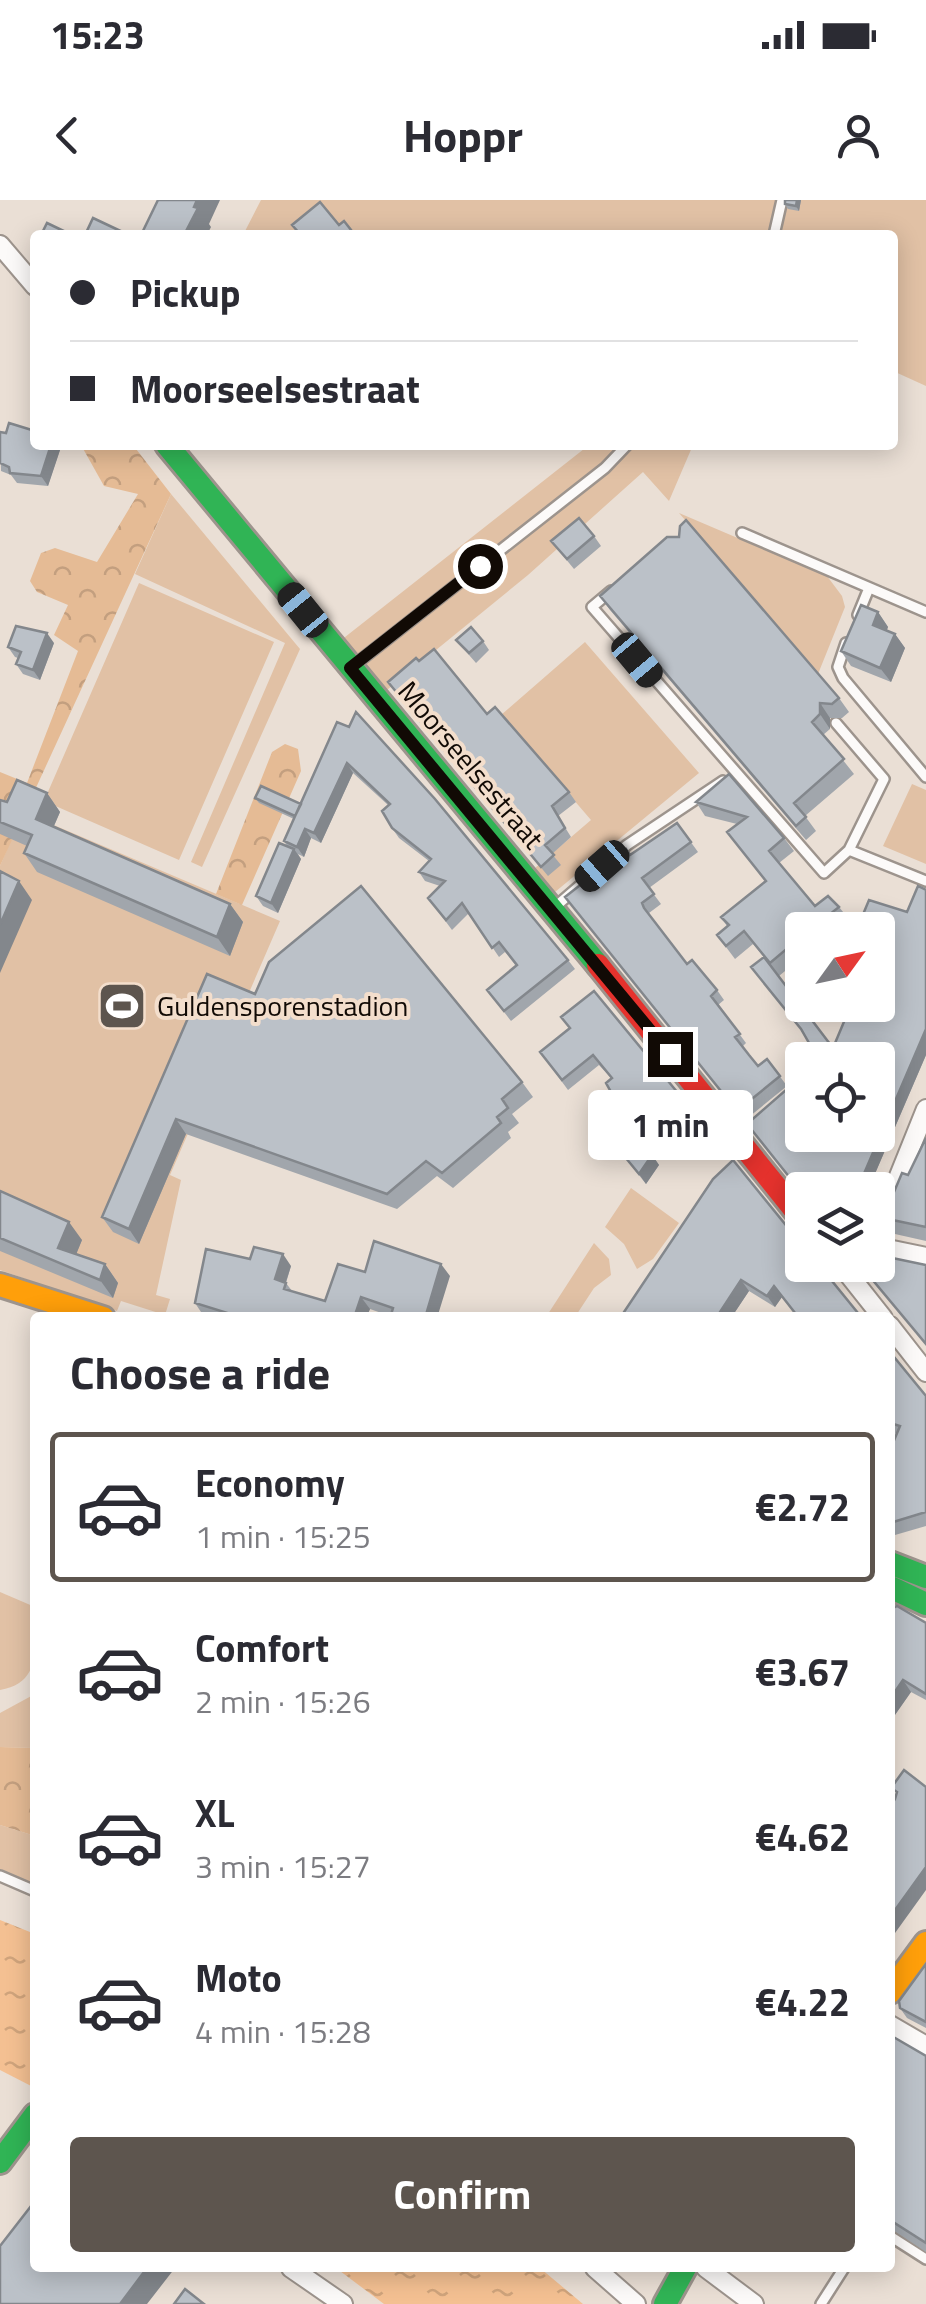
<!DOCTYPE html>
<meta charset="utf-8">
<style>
:root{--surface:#fff;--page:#f7f7f7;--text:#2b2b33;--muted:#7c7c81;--line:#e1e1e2;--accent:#5d554e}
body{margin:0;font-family:"Titillium Web",sans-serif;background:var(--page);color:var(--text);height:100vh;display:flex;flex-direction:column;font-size:38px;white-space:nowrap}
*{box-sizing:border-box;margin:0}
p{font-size:32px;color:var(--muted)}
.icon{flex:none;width:55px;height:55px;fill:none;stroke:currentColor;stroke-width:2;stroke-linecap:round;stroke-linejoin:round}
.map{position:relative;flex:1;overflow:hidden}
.panel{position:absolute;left:30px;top:1112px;width:865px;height:960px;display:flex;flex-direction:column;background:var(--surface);border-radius:10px;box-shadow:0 5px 25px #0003}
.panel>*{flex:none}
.banner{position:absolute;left:30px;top:30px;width:868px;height:220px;border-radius:10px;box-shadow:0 5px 25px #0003;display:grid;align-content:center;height:220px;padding:0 40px;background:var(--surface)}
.needle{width:65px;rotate:57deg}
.controls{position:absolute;left:785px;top:712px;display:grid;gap:20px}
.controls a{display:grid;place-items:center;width:110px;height:110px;border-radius:10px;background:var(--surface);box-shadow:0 5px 25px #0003;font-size:50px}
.end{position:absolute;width:45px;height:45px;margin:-22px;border:12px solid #110a05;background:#fff;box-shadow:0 0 0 5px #fff}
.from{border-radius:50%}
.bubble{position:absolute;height:70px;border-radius:10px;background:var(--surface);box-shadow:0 5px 25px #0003;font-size:32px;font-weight:700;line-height:70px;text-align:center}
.car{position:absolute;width:30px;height:60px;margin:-30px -15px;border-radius:12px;box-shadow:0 0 8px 2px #0007;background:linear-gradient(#222 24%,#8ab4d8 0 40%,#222 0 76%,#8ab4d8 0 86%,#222 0)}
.banner b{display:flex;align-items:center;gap:35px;height:95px;font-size:38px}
.banner b+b{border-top:2px solid var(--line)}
.banner i{width:25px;height:25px;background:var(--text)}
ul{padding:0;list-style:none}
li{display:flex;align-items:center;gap:30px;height:150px;margin:0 20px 15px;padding:0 20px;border:5px solid transparent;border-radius:10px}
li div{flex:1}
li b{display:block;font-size:38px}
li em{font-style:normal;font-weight:700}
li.active{border-color:var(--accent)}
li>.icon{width:90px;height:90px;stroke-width:1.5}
h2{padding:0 40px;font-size:45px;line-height:120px}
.primary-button{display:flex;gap:20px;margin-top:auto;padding:20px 40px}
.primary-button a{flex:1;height:115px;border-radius:10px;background:var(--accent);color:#fff;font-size:40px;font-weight:700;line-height:115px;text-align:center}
.status{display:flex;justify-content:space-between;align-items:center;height:70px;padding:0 50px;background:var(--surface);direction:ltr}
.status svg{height:28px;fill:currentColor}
header{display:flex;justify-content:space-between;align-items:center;height:130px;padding:0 40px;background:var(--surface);font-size:45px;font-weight:700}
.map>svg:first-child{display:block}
.grass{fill:#e1c1a5}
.forest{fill:url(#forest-crowns)}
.water{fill:url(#water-ripples)}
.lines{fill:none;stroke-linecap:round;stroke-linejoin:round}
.lane-casing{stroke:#9d948d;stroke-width:14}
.street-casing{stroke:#9d948d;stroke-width:22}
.fast-casing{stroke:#9d948d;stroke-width:28}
.slow-casing{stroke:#9d948d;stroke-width:28}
.jam-casing{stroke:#9d948d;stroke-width:28}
.lane{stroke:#fcfaf9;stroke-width:9}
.street{stroke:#fcfaf9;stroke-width:18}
.fast{stroke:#30b455;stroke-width:22}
.slow{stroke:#ff9f0a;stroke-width:22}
.jam{stroke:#e5322d;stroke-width:22}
.wall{fill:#a1a6ac}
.shaded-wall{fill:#83878c}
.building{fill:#bbc1c8;stroke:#83878c;stroke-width:2.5}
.route{stroke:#110a05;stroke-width:12}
.labels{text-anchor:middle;stroke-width:8;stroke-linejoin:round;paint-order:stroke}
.street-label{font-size:28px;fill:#110a05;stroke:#f3decc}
.poi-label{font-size:28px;fill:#110a05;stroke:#f3decc;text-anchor:start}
</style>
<div class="status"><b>15:23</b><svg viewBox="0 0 49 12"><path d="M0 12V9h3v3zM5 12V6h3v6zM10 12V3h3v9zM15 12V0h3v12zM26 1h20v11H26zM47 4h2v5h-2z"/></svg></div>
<header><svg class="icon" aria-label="back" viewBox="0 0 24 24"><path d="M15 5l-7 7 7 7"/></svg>Hoppr<svg class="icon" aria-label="person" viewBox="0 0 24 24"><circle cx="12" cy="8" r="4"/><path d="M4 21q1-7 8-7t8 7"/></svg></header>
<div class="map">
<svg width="926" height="2104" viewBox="0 0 926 2104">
<defs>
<pattern id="forest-crowns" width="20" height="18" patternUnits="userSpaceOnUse" patternTransform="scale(2.5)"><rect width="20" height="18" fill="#e5bb95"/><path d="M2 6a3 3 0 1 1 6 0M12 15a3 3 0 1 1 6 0" fill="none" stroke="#c39f7f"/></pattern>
<pattern id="water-ripples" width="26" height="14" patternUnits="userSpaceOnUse" patternTransform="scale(2.5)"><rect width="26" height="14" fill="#f4c092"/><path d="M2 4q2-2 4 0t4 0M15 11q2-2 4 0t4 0" fill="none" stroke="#d0a47c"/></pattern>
</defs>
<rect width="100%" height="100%" fill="#eadfd5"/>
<path class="grass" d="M261,0H926V186L893,171L892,35H243Z
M589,245H693L669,301L643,272L528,375L382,494L340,441Z
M171,294L300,449L202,667L191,662L285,443L135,374Z
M679,313L827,376L842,396L845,407L818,474Z
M139,383L274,442L179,660L44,601Z
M585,442L699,573L555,692L535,668L591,620L501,515Z
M912,584L926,590V664L883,646Z
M23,612L280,721L170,975L181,980L156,1095L170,1099L165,1115L121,1101L117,1111L0,1070V666Z
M631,988L679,1023L653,1059L637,1069L624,1044L605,1027Z
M594,1043L609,1059L611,1075L594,1088L575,1117H546Z
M0,1392L35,1407C35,1442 44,1483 0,1490Z
M35,1494V1548L0,1547V1513Z
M0,1625L35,1636V1686L0,1671Z"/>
<path class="forest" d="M81,245H133L171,294L0,666V572L27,583L78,451L54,435L68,405L37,392L30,381L41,353L55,348L97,362L138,294L104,286Z
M285,544L298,549L301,571L242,705L216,694L272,552Z
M0,1547L35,1548V1636L0,1625Z"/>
<path class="water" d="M0,1720L35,1734V1888L0,1870Z
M336,2068H540L583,2104H384Z"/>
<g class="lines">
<g class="lane-casing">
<path id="lane" d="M774,35L782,0
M742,333L926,412
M611,391L592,407L824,673L849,650L884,579L836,523
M858,415L869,388
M846,443L838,467L843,478L926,577
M353,466L605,268L627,245
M849,650L926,681
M555,707L627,645L723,581
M0,1676L35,1691
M890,2036L926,2059
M821,2104L844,2068"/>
</g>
<g class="street-casing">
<path id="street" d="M0,45L35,86
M878,1028L926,909
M878,1047L926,1057
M841,1065L883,1118
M890,1126L926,1172
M890,1825L926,1846
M291,2068L343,2104
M595,2068L636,2104
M706,2068L754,2104"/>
</g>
<g class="fast-casing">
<path id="fast" d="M167,245L598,765
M890,1363L926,1377
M890,1387L926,1404
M0,1962L35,1915
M665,2104L685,2068"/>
</g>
<g class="slow-casing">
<path id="slow" d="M0,1085L103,1118
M890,1792L926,1743"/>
</g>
<g class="jam-casing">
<path id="jam" d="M598,765L802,1019"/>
</g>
<use href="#lane" class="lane"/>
<use href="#street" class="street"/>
<use href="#fast" class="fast"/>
<use href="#slow" class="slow"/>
<use href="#jam" class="jam"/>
</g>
<path class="wall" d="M801,0L799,11L788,9L785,4Z
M0,232L61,247L48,286L17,283L11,275L1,271Z
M594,336L601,346L574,369L551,341Z
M600,396L839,498L849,512L842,518H830V529L823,535L854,574L805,616L816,631L806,640L610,410Z
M878,412L888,427L887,430L895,434L905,448L891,482L851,466L841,451Z
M456,440L483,441L489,450L476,463Z
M54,443L40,480L23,474L16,464L18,458L15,457L8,447Z
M419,461L487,514L569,592L576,602L558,616L571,637L552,654L561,665L548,676L388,482Z
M337,522L568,760L575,769L511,821L487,790L516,766L505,752L499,757L469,713L452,730L435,707L440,686L425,681L419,672L429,661L399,638L392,628L388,605L353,573L321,643L311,638L304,657L298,654L301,659L278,713L263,706L256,696L287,646L284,641L294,619L259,603L255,598L301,604Z
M729,574L784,638L794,651L779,663L815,706L839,707L857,729L907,712L926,690V855L868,990H802L878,935L809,843L804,833L751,767L833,848L848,810L836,805H878L840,730L843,724L836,730H802V757L779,776L753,744L735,759L717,735L727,726L721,717L765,681L727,632L737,624L705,616L696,602Z
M47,593L60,612L54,626L230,704L243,722L230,756L37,672L24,653L27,646L0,634V600L7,602Z
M677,623L698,652L649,688L661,704L649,713L650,717L687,764L717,790L724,800L718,805L746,843L742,847L758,866L767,859L787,886L744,921L565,697Z
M255,794L522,882L533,897L512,914L519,923L508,932L511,938L453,988L437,976L397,1009L186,934L139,1044L113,1032L102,1017Z
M561,817L694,914L677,938L673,934L651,953L659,965L646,984L616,946L620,943L606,924L614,917L616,901L611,878L599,865L568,890L540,852L569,828Z
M926,938V1041L895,1034L883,1018L908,975Z
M733,960L799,1118L782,1097L775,1107L749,1091L731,1118H620Z
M0,991L82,1040L76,1054L105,1064L118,1083L113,1098L0,1051Z
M250,1059L291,1066L286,1083L292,1091L325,1101L365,1072L450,1076L390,1116L370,1109L366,1118H212L203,1115L195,1103Z
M890,1152L926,1196V1326L895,1335L890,1333V1250L897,1234L890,1232Z
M890,1409L926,1423V1500L911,1492L890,1522Z
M926,1764V1828L907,1818L900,1808Z
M890,1835L926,1856V2052L890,2028Z"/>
<path class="shaded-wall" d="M197,0H220L209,24L211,27L207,35H184Z
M797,0H801L799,11L796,6Z
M51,245H59L61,247L48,286L41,276Z
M878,412L888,427L883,439L873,425Z
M47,433L54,443L40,480L33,470Z
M895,434L905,448L891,482L880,468Z
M820,503L830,518V529L820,514Z
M347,563L353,573L321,643L314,633Z
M47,593L60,612L49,637L36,619Z
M305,629L311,638L304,657L297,647Z
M294,649L301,659L278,713L271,703Z
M19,681L32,700L0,773V725Z
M230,704L243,722L230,756L217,737Z
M926,829V855L868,990H857Z
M687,904L694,914L677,938L670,928Z
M176,919L186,934L139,1044L129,1029Z
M652,955L659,965L646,984L639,974Z
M69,1022L82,1040L71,1067L58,1048Z
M283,1054L291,1066L283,1091L275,1079Z
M105,1064L118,1083L113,1098L100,1080Z
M441,1064L450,1076L437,1118H425Z
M741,1080L749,1091L731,1118H720L718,1115Z
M774,1086L782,1097L775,1107L767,1096Z
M361,1097L370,1109L366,1118H354Z
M903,1480L911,1492L890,1522V1499Z
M926,1667V1690L890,1740V1717Z
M147,2068H175L147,2104H120Z"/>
<path class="building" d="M158,0H197L194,7L198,8L184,35H141Z
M785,0H797L796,6L785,4Z
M320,2L339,25L344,21L355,35H301L292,25Z
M93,18L129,35H85Z
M47,23L72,35H41Z
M9,223L35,231V245H51L41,276L10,273L9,267L0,263V232L6,233Z
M579,318L594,336L567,359L551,341Z
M686,320L839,498L832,504L820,503V514L812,522L844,559L794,603L806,617L796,626L600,396L667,337H679L680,326Z
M861,405L878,412L873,425L895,434L880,468L841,451Z
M16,426L47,433L33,470L16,464L21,452L8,447Z
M471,427L483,441L469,453L456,440Z
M434,449L487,514L495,507L569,592L552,606L565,628L545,645L554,655L541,667L388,482L416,458L419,461Z
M356,512L435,599L568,760L504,811L487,790L517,765L499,742L492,748L462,703L446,720L428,698L445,681L419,672L431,659L392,628L382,611L390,604L347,563L314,633L305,629L297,647L284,641L337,522L349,527Z
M729,574L784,638L769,651L815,706L828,696L839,707L810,730H802V736L770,763L744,731L726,746L717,735L729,725L721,717L766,681L727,632L747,617L696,602Z
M17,580L47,593L36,619L230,704L217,737L24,653L32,635L0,622V600L7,602Z
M261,586L301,604L295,616L255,598Z
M677,623L691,642L642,678L654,694L642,703L644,708L687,764L692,760L717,790L711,796L740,834L735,837L749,855L758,866L767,859L780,876L737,911L565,697L626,649L630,655Z
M279,643L294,649L271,703L256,696Z
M0,671L19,681L0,725Z
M361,686L522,882L502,899L508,908L497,917L501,923L442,973L426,961L387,994L176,919L129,1029L102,1017L207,774L255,794L269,762Z
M918,686L926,690V829L857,990H802V993L747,924L802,876V935H878V860H806L799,852L809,843L801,829L751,767L764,757L833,848L851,805H878V730H840L846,716L857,729L869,700L907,712Z
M594,791L687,904L670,928L666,924L643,944L652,955L639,974L616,946L621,942L606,924L615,917L607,908L616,901L606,883L612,878L593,855L562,880L540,852L570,828L561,817Z
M926,938V1027L883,1018L902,973L908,975Z
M733,960L802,1045V1065H819L862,1118H799L774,1086L767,1096L741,1080L718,1115L721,1118H620L713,979Z
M0,991L69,1022L58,1048L105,1064L100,1080L0,1038Z
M374,1041L441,1064L425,1118H390L393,1108L361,1097L354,1118H233L234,1115L195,1103L206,1049L250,1059L254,1047L283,1054L275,1079L286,1083L284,1089L325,1101L338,1064L365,1072Z
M878,1055L926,1065V1144L866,1072L869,1065H878Z
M890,1152L926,1196V1312L890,1323V1250L900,1226L890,1223Z
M897,1406L926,1423V1494L903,1480L890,1499V1409Z
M904,1570L926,1587V1667L890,1717V1607L895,1599L897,1592L891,1588Z
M926,1764V1822L900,1808L899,1801Z
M890,1835L926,1856V2043L890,2020Z
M35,2001V2068H147L120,2104H0V2046Z
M185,2089L204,2104H174Z"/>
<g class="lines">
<path class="route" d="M480,366L350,468L670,854"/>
</g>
<defs>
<g id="stadium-square" transform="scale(2.5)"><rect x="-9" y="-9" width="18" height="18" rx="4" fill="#5d554e" stroke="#f3decc"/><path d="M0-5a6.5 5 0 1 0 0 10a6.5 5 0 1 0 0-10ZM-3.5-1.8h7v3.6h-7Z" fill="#fff"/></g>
</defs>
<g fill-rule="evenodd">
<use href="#stadium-square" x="122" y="806"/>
</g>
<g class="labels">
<g class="street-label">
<text transform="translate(471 565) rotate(50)" y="10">Moorseelsestraat</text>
</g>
<g class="poi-label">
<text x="157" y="816">Guldensporenstadion</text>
</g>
</g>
</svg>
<div class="controls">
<a><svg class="needle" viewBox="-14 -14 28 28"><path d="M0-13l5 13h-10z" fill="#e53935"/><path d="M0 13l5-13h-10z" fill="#7c7c81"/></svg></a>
<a><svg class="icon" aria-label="locate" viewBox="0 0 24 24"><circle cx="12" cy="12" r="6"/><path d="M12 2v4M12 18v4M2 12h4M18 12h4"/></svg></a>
<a><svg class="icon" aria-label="layers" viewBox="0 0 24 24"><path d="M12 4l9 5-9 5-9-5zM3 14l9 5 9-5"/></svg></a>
</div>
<i class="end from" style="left:480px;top:366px"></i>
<i class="end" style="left:670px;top:854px"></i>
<div class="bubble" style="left:588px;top:890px;width:165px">1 min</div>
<i class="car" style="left:303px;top:410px;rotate:321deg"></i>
<i class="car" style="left:637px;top:460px;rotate:140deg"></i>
<i class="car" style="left:602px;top:666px;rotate:229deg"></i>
<div class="banner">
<b><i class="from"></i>Pickup</b>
<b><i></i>Moorseelsestraat</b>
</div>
<section class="panel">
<h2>Choose a ride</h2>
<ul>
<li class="active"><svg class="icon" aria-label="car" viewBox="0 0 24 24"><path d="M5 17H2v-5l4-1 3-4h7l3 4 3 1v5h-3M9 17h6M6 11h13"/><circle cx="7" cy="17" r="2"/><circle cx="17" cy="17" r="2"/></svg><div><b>Economy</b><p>1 min · 15:25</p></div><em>€2.72</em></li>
<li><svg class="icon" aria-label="car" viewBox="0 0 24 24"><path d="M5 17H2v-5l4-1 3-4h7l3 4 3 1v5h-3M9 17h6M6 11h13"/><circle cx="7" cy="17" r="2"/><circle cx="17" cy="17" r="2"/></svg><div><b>Comfort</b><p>2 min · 15:26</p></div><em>€3.67</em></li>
<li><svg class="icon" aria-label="car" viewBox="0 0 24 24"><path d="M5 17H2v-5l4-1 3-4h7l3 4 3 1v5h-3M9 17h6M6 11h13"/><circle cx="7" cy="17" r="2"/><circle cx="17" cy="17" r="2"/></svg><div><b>XL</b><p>3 min · 15:27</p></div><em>€4.62</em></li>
<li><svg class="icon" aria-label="car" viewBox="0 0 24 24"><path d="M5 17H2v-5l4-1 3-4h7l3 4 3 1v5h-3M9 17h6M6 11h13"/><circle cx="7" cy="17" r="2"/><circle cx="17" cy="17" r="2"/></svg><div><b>Moto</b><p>4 min · 15:28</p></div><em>€4.22</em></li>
</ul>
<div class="primary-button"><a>Confirm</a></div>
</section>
</div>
